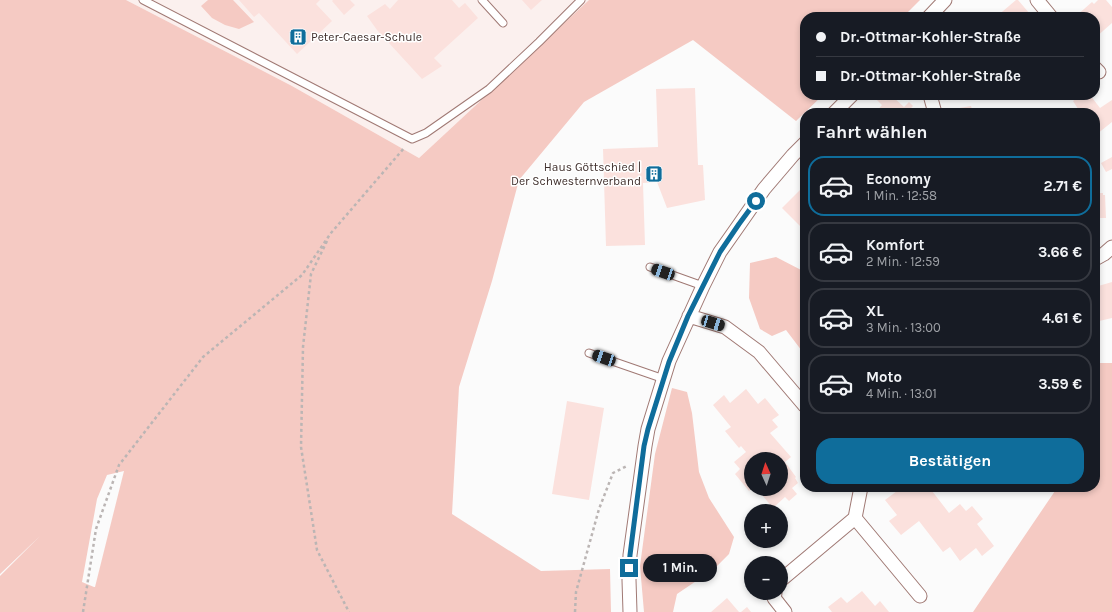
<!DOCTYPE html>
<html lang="de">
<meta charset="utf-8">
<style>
:root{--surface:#171b24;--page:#242831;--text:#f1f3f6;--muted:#9ea1a6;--line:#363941;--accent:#0f6d9b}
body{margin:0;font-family:Karla,sans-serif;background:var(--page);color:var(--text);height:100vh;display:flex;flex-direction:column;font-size:15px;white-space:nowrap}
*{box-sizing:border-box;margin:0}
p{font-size:13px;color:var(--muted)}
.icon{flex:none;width:22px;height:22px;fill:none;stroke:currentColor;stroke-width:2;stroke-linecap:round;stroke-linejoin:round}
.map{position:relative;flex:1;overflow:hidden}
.side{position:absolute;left:800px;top:108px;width:300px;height:384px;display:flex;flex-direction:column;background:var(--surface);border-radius:16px;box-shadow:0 2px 6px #0003}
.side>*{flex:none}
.guide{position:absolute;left:800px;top:12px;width:300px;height:88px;border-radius:16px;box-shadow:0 2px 6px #0003;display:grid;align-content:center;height:88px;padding:0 16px;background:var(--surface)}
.needle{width:26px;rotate:357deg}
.buttons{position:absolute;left:744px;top:452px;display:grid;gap:8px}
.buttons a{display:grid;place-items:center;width:44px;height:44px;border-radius:50%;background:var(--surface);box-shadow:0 2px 6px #0003;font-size:20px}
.end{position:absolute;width:18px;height:18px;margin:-9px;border:5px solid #0f6d9b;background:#fff;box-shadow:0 0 0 2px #fff}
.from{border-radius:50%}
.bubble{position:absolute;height:28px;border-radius:14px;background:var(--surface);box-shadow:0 2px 6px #0003;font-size:13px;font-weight:700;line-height:28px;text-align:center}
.car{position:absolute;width:12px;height:24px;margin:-12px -6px;border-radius:5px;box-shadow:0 0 3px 1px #0007;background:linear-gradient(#222 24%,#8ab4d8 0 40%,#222 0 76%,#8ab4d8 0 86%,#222 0)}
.guide b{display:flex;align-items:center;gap:14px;height:38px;font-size:15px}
.guide b+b{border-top:1px solid var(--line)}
.guide i{width:10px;height:10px;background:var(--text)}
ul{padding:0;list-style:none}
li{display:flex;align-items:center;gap:12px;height:60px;margin:0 8px 6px;padding:0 8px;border:2px solid var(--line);border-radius:16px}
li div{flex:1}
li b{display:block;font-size:15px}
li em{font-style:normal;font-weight:700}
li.on{border-color:var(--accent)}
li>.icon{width:36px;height:36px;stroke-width:1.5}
h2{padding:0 16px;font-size:18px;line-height:48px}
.cta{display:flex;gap:8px;margin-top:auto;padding:8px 16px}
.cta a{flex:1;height:46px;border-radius:16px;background:var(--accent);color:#fff;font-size:16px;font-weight:700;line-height:46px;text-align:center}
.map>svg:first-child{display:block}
.built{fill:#fbf0ee}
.green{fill:#f5cac3;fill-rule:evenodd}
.building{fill:#fbe1dd}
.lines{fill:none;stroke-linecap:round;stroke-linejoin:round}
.service-casing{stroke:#a07974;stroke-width:9}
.minor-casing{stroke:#a07974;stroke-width:15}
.path{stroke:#bbb5b4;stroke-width:2.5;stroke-dasharray:3 3;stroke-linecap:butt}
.service{stroke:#fff;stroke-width:7}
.minor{stroke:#fff;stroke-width:13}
.route{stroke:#0f6d9b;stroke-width:5}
.labels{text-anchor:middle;stroke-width:3;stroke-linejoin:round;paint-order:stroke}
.poi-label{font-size:12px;fill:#3f2f2c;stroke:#fff;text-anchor:start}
</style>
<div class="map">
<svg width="1112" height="612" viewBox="0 0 1112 612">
<rect width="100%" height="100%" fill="#fbfbfb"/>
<path class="built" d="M126,0H589L419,158L292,86Z"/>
<path class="green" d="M0,0H126L292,86L419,158L589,0H920L903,17H805V95H823L796,121L693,40L584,102L519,180L492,281L459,387L452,514L541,571L610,569L611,612H0V576L40,536L0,574ZM124,471L95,587H94L82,582L97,499L107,475Z
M208,0H233L254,22L239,29L225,25L212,18L201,6Z
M776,257L805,272V355L786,330L772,336L760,329L749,298L750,263Z
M1095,363H1112V612H973L1057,488V487H1095Z
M672,388L687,392L692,413L699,472L709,498L734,537L729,554L714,569L677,594L673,612H644L640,566L655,454Z"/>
<path class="building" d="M239,0H320L316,4L332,21L297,54L259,13L254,17Z
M333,0H350L355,5L344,15L332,1Z
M398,0H452L459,8L465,3L478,18L434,58L442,66L422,79L377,30L367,16L385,4L390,9Z
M522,0H542L531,10Z
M1016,0H1018L1030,14L1027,17H996Z
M1098,0H1106L1112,7V23L1095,38V17H1078L1076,16L1092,2L1094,4Z
M695,88L698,165H703L705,200L667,208L657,182L643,183L645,245L606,246L603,149L658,147L656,89Z
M880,95H891L904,107L909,102L913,106L908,111L910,113H875L882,105L876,99Z
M1081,95H1090L1100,108L1112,100V122L1097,134L1095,131V113H1078L1080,112L1073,101Z
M971,106L973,113H955L954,109Z
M1112,157V169L1106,172L1101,163Z
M805,185V228L804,230L782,208Z
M1095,193H1103V195H1105L1106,218H1097V219H1095Z
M1112,282V318L1095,322V287Z
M746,389L758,404L765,398L779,415L772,420L778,427L770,433L791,457L785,462L796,477L795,478L798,483L792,488L797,494L789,501L785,497L773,508L757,489H781V459H751V489L749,491L735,474L740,469L734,462L746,452L741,446L739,448L725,431L731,427L713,405L724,395L730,403Z
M567,401L604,408L589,500L552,494Z
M900,487H918L922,492L929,487L949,513L960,504L966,511L972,506L983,519L977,524L994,546L982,556L976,548L960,561L950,547L943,552L919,521L901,535L889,521L897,515L885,500L901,488Z
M862,591L875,606L880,601L889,612H832L828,607L841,597L847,603Z
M727,598L739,612H711Z
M747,607L751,612H741Z"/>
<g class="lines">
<g class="service-casing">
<path id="service" d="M143,0L412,139L426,133L489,89L539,42L581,0
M482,0L503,23
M650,267L703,286
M589,353L664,379"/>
</g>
<g class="minor-casing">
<path id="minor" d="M1037,0L1051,17
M929,17L945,0
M1095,68L1099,72
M930,95L935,113
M834,113L852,95
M1095,259L1104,254L1112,247
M689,316L725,327L759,352L805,406
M855,518L920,596
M781,580L855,518L861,487
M775,593L774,598L785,612
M630,612L629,580L630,555L645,446L648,429L669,361L703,286L720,252L739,225L764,189L793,155L805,143"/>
</g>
<path class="path" d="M327,241L311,274L303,347L301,447L317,550L349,612
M83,612L96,529L119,465L203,357L302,275L331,233L405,147
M575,612L576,592L599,509L613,473L627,466"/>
<use href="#service" class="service"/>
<use href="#minor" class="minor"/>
</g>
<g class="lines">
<path class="route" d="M629,568L630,555L644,446L648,429L669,362L688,316L720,252L739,224L756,201"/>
</g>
<defs>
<g id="building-square" transform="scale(0.9)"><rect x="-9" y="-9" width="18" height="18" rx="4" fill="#0f6d9b" stroke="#fff"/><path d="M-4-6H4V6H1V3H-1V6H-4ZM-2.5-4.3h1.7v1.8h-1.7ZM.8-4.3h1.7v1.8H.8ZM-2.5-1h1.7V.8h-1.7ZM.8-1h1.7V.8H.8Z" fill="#fff"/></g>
</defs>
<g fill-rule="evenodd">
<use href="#building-square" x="298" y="37"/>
<use href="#building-square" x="654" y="174"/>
</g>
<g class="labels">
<g class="poi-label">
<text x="311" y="41">Peter-Caesar-Schule</text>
<text x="641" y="171" text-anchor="end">Haus Göttschied |<tspan x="641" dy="14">Der Schwesternverband</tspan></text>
</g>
</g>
</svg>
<div class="buttons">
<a><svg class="needle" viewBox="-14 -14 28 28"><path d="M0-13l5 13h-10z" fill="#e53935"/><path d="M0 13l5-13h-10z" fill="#9ea1a6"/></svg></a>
<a>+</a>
<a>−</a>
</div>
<i class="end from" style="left:756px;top:201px"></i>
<i class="end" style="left:629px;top:568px"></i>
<div class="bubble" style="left:643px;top:554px;width:74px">1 Min.</div>
<i class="car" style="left:663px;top:272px;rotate:289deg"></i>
<i class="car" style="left:713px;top:323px;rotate:107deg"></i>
<i class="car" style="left:604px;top:358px;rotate:289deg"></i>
<div class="guide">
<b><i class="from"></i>Dr.-Ottmar-Kohler-Straße</b>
<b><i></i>Dr.-Ottmar-Kohler-Straße</b>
</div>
<section class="side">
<h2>Fahrt wählen</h2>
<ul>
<li class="on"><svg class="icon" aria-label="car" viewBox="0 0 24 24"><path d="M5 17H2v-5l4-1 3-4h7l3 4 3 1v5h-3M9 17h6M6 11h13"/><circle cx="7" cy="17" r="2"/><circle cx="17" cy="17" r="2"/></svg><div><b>Economy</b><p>1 Min. · 12:58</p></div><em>2.71 €</em></li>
<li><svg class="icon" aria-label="car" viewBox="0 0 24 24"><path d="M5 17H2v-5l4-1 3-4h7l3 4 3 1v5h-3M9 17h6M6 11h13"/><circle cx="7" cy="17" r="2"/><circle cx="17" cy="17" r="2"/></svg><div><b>Komfort</b><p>2 Min. · 12:59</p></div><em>3.66 €</em></li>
<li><svg class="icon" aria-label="car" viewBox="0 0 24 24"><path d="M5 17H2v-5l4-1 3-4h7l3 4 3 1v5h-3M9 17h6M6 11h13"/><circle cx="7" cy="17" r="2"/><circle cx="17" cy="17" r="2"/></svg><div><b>XL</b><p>3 Min. · 13:00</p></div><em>4.61 €</em></li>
<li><svg class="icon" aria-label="car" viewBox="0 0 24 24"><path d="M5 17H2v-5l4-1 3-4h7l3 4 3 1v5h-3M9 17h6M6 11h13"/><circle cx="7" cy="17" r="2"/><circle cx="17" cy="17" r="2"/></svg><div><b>Moto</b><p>4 Min. · 13:01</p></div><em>3.59 €</em></li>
</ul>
<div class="cta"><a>Bestätigen</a></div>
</section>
</div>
